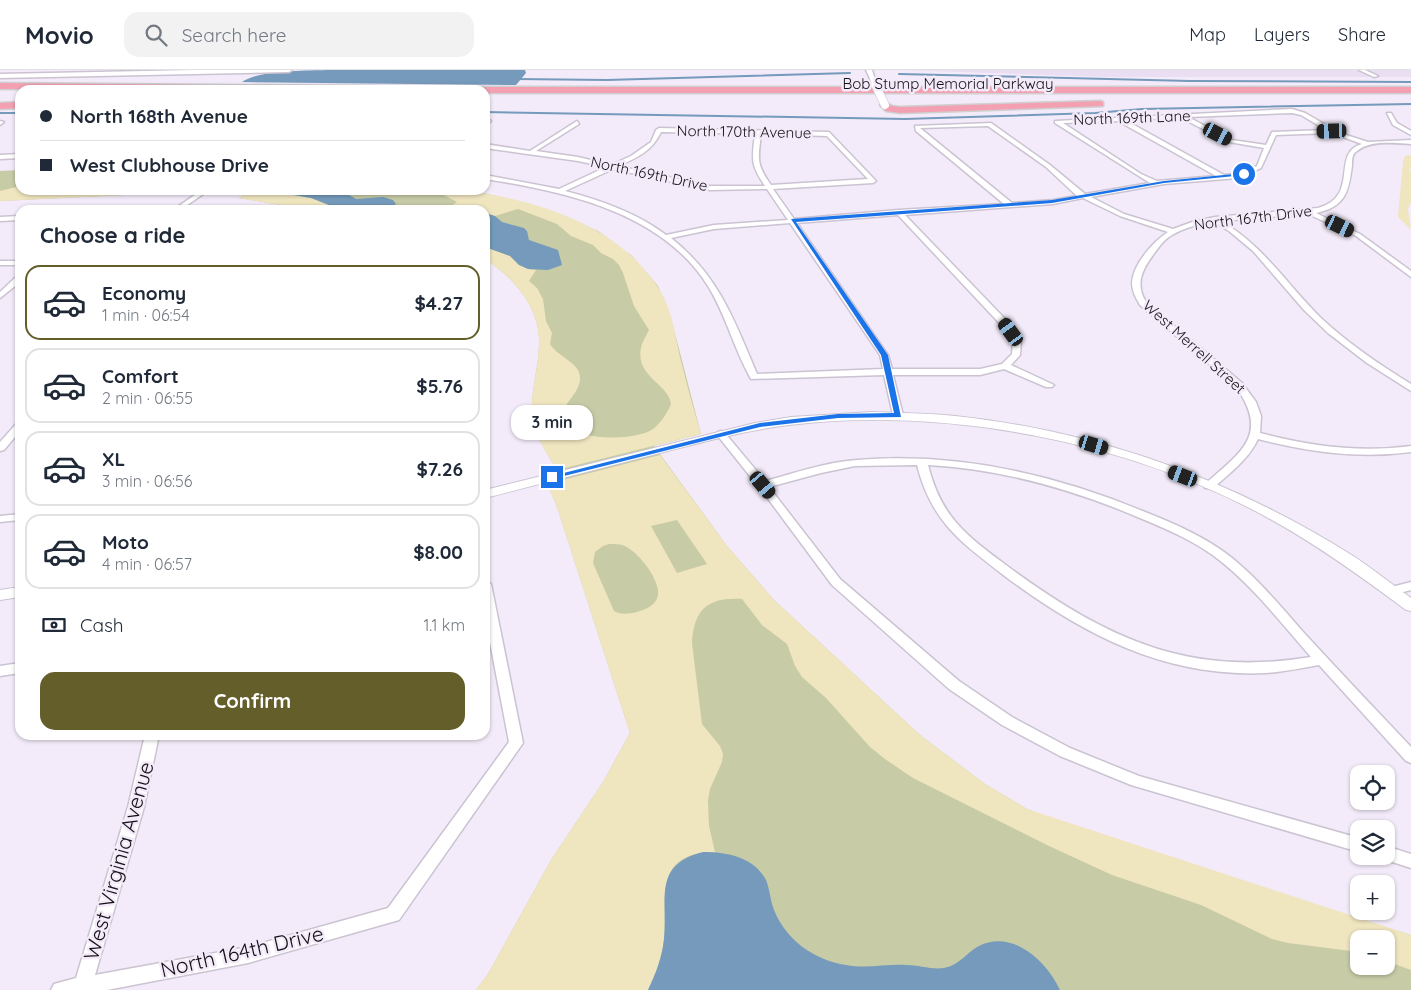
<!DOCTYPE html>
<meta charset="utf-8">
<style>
:root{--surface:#fff;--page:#f2f2f3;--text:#1f2937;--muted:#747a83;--line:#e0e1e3;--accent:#645e2b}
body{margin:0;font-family:Quicksand,sans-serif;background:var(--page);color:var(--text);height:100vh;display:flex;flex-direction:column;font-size:19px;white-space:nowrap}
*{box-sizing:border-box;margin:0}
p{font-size:16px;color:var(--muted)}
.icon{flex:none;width:28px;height:28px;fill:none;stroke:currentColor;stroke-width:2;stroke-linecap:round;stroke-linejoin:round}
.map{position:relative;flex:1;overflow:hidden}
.sheet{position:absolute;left:15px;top:135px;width:475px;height:535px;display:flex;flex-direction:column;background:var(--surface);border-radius:15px;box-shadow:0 1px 4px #0004}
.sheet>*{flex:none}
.top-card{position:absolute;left:15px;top:15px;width:475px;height:110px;border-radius:15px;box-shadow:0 1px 4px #0004;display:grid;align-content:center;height:110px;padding:0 25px;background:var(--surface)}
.fabs{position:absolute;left:1350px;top:695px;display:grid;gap:10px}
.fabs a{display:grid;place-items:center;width:45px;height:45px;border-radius:10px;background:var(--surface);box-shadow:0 1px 4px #0004;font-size:25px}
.end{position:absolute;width:22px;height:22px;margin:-11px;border:6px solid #1a73e8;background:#fff;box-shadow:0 0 0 2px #fff}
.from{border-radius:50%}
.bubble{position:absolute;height:35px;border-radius:15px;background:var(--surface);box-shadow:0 1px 4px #0004;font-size:16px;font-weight:800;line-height:35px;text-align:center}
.car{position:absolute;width:15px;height:30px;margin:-15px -8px;border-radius:6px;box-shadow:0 0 4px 1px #0007;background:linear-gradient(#222 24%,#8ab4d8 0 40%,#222 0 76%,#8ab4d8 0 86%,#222 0)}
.top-card b{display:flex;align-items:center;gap:18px;height:48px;font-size:19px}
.top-card b+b{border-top:1px solid var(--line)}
.top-card i{width:12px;height:12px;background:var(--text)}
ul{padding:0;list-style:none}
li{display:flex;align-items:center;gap:15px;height:75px;margin:0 10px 8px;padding:0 15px;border:2px solid var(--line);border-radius:15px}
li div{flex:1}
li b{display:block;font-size:19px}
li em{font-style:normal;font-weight:800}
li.current{border-color:var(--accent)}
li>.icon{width:45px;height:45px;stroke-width:1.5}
h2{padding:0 25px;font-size:22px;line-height:60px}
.pay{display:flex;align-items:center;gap:12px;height:55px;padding:0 25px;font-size:19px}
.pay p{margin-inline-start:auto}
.cta{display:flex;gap:10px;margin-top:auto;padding:10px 25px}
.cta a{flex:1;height:58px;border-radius:15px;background:var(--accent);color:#fff;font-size:20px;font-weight:800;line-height:58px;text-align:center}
header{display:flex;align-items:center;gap:30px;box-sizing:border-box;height:70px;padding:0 25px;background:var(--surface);border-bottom:1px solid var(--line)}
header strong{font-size:24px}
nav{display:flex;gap:28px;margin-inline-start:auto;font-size:18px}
.search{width:350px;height:45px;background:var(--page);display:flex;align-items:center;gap:12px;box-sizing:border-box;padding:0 18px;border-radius:15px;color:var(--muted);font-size:19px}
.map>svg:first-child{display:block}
.built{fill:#eadef3}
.green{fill:#c7cba6;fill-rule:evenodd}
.sand{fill:#efe5bf;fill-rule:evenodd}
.water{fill:#759abb}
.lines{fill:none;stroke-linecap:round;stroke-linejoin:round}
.stream{stroke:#759abb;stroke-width:2}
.minor-casing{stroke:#cbc3d1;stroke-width:3}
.tertiary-casing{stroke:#cbc3d1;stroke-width:2}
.secondary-casing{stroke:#cbc3d1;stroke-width:3}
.motorway-casing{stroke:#d0d0d1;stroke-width:3}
.minor{fill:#fff;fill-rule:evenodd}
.tertiary{fill:#fff;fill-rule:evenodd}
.secondary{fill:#fff;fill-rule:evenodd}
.motorway{fill:#f4a0b3;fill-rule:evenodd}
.secondary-bridge-casing{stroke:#cbc3d1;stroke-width:9;stroke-linecap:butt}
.secondary-bridge{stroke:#fff;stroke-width:8}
.route{fill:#1a73e8}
.labels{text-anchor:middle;stroke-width:5;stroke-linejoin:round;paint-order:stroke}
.far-street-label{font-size:15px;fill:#151217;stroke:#f3ebf9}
.near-street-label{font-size:21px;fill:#151217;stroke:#f3ebf9}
</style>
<header>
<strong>Movio</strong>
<div class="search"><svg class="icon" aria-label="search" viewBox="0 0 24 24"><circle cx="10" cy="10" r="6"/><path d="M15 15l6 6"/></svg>Search here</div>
<nav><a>Map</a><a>Layers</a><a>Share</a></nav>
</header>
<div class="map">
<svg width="1411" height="920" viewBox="0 0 1411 920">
<rect width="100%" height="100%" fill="#f3ebf9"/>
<path class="built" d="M901,0H1411V7H1108Z"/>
<path class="green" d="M20,100V120H152L145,124L0,131V101Z
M251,120H457L488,124L552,141L598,161L632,186L658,216L671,248L701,364L654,376L727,476L774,530L920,665L985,714L1027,739L1113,771L1411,865V920H476L488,904L551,790L603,712L630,663L556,434L547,414L556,399C548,384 534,365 532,348C530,321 540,294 539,268C537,233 512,207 485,189V140H309L239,128ZM1359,869H1386V896H1359Z"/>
<path class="sand" d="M1408,85L1411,86V98L1409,99L1411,101V132L1408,139L1411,160L1398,147L1403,91L1405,86Z
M16,117L20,118V120H65L94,125L130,120H152L145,124L0,131V121Z
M251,120H259L262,124L278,122L311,128L329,135L369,140H309L239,128Z
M410,120C426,120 443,119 459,120C530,128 616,153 657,216C672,237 675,266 681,291C687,316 694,340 701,364L557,400C548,385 534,365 532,348C530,321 540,295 539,268C537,233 512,207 485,189V177L510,186L528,199L536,200L529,211L537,218L543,229L546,251L552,263L550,274C560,290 588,294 578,317C575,325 567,331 564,340L566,354C580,371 635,371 653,359C660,354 668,342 671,334C669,313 632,306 642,274C644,269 647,264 649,260L634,236L623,203L619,195L613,189L601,183L593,175L571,166L557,154L518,139L495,146L485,143V140H445L457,132L440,123Z
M660,385L727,476L774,530L920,665L985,714L1027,739L1411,865V900L1386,891V869H1359V882L1288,873L1272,869L1201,835L1112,805L1049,776L913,708L885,689L870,677L826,628L802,607L795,596L787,574L762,555L742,529C708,527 694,539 692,573L702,654L720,676L723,684L722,692L710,719L708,730L709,756L715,782C652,783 668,828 664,869C662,888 656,903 648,920H476L488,904L551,790L603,712L630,663L556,434L547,414ZM677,450L707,494L677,503L651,456ZM609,474C615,474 620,474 625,476C635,481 644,492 650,501C662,521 663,535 637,542C628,544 621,545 614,541L593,493L595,482L603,476Z"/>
<path class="water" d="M326,0H525L526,3L516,15L242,12C258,0 304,1 326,0Z
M277,120L344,122L356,129L383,127L393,130L396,134L389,140H369L329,135L311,128L276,122Z
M485,143L495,146L502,152L524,158L527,161L529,170L558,180L562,195L548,200L528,199L519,195L510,186L485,177Z
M703,782C727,782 754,787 766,810C770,820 770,830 774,840C786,870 814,890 846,895C866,899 886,894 906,895C919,895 932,900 944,898C960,895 966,883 979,876C1012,859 1047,891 1060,920H648C656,903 662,888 664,869C668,829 652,795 703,782Z"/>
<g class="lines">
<path class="stream" d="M899,4L1190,11L1411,12
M516,9L607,10L850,3
M485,42L905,49L1095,43L1142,39L1411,34
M0,43H20"/>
<g class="minor-casing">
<path id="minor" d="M1359,0H1365L1378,6L1374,7Z
M1292,39L1305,43L1340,63L1368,72L1411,70V74C1395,73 1370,70 1357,81C1352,84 1352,89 1352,95C1349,122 1345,137 1316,143L1360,164L1411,201V207L1356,166L1308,144L1221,151C1263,175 1288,216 1322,249C1349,274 1380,295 1411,314V321L1367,293L1328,263L1304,240L1253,181L1229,161L1214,152C1200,154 1185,157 1172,165C1164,169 1159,177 1153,185C1142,200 1135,214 1146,232L1242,313L1256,332L1261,346L1260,363C1310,376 1359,383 1411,376V382C1358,389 1309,382 1258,369C1249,389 1229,404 1213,418H1205L1204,416L1205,414C1241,382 1270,365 1236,317L1140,235C1136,228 1132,221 1132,213C1133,194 1153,172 1168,162L1120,146L1083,128L1053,134L905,145L1008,252L1021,271L1020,285L1011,295L1054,315L1052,317H1046L1004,299L980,305H893L903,345L898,348L893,345L884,305L751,309C734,279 726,245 708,216C662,142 564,121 485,109V105L559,119L606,97L578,91L485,78V74L530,81L577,51L579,54L536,81L578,87L611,95L631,86L651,72L656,60L659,58L829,62L876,111L873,113L773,119L794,149L898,140L1004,134L916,61L915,56L991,53L1050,95L1085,124L1150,113L1055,53V51ZM1292,43L1301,45L1326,60L1272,62L1266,75L1232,70L1188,47ZM1181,48L1229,72L1264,78L1257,96L1237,104L1224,105L1125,50ZM1118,51L1216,106L1157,111L1141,104L1063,53ZM988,56L1046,97L1077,126L1053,130L1012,133L920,58ZM661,62L755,64C752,89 750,94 765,116H710L618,96C637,88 652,81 661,62ZM1332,63L1362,74C1330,83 1361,126 1318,138L1215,147L1195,151L1173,159L1124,144L1091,127L1164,114L1238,108L1261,98L1276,65ZM761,64L827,66L868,109L771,115C756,94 758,89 761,64ZM613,99L710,120L767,119L788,150L714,155L666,165C637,143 600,130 565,121ZM898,145L1002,256L1013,271L1012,284L1002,294L980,299H892L888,285L797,153ZM790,153L880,285L883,299L757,304C734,250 719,206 671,168L714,159Z
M1387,43H1391L1397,53L1411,61V65L1393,55Z
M488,49L491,51L485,56V51Z
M0,51L4,52L0,55Z
M20,84V88L0,89V85Z
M202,120H209L180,140H173Z
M20,146V150L0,151V147Z
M0,191H20V195H0Z
M17,206H20V212L0,228V222Z
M20,352V361L4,380L0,381V372L17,353Z
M721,361L724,362L765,411C795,403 826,392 857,390C956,382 1054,404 1145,442C1175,454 1206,467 1232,488C1259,510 1282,538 1305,564C1340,602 1376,640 1411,677V693L1406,691L1319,595C1301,598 1284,602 1266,603C1166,608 1084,565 1006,507C961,472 932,453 917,395L855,396L821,403L769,417L840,509L959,611L1012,647L1070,678L1139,706L1359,768V782L1131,715L1060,686L1002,655L949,619L832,515L769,430L718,366L716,364L718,362ZM928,395C1001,399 1072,419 1140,448C1169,460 1199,473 1223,493C1256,520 1283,555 1311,587C1191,607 1109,570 1014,501C970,468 942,451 928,395Z
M20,444V450L0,452V446Z
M485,510L491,514L523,673L399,850L248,893L107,920H51L54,914L76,908L128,737L145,665H159L144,737L95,905L248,877L388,838L509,672L485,546Z
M1411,512V520L1392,525L1388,524L1386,521L1388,518Z
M20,593V603L0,606V596Z
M1386,776L1411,784V798L1380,788V786H1386Z"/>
</g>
<g class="tertiary-casing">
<path id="tertiary" d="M872,342C899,343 928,343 955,346C1096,361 1230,409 1350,484C1371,497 1391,514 1411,528V541L1406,540C1362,507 1319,476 1272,450C1132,372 948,336 789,355C746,360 703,372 660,383C602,398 544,413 485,428V420L755,353L791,347Z
M20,517V527L0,530V520Z"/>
</g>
<g class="secondary-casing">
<path id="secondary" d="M193,0H292L289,2L0,8V4Z
M866,0H872L877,15H873Z"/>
</g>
<g class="motorway-casing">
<path id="motorway" d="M0,13L431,17H1411V23H485V20L0,19Z
M1100,31L1103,32V36L900,43L886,41L880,35L885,32L892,36L900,37Z
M20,32V38L0,39V33Z"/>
</g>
<use href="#minor" class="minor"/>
<use href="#tertiary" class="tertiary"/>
<use href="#secondary" class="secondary"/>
<use href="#motorway" class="motorway"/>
<g class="secondary-bridge-casing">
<path id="secondary-bridge" d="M875,14L885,35"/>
</g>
<use href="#secondary-bridge" class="secondary-bridge"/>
</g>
<path class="route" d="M1244,103L1245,105L1164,113L1052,133L796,152L888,285L901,347L838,348L760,357L552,409L548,407L760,353L838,344L894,343L881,285L791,149L1052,130L1164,111Z"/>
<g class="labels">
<g class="far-street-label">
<text x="948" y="19">Bob Stump Memorial Parkway</text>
<text transform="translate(1132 48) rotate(-2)" y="5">North 169th Lane</text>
<text transform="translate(744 62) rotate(1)" y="5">North 170th Avenue</text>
<text transform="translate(649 104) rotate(12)" y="5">North 169th Drive</text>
<text transform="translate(1253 148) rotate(-7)" y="5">North 167th Drive</text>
<text transform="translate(1194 277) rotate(42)" y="5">West Merrell Street</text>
</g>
<g class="near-street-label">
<text transform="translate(119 791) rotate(-74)" y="7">West Virginia Avenue</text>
<text transform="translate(242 882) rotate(-13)" y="7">North 164th Drive</text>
</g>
</g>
</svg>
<div class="fabs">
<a><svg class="icon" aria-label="locate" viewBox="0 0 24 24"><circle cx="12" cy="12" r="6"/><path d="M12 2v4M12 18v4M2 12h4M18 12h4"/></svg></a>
<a><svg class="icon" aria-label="layers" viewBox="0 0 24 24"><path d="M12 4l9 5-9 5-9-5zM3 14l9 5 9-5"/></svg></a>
<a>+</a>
<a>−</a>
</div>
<i class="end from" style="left:1244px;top:104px"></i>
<i class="end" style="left:552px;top:407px"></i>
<div class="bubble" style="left:511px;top:335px;width:82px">3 min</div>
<i class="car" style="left:1332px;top:61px;rotate:268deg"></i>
<i class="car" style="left:1218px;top:64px;rotate:117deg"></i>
<i class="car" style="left:1340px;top:156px;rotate:116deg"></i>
<i class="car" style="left:1011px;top:262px;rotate:324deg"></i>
<i class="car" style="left:1094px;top:375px;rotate:107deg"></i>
<i class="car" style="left:1183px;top:406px;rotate:291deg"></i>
<i class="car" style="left:763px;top:415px;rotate:140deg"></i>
<div class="top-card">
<b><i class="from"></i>North 168th Avenue</b>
<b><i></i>West Clubhouse Drive</b>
</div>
<section class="sheet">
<h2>Choose a ride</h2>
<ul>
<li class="current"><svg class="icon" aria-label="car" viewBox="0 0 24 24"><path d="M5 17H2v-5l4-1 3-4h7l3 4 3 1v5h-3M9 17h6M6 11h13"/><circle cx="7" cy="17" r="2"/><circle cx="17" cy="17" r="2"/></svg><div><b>Economy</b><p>1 min · 06:54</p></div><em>$4.27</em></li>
<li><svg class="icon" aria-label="car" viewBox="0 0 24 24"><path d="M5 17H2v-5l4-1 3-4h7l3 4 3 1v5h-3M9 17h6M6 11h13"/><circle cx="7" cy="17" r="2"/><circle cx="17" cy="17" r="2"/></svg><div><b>Comfort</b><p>2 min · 06:55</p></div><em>$5.76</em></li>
<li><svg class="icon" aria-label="car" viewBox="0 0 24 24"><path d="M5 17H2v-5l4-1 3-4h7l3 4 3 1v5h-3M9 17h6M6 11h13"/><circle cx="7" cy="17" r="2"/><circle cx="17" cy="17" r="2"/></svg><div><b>XL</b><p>3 min · 06:56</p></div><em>$7.26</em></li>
<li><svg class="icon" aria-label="car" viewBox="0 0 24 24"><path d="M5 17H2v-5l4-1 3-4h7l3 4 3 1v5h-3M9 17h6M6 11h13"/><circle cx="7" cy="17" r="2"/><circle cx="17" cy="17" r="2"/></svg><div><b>Moto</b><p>4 min · 06:57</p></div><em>$8.00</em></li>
</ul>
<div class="pay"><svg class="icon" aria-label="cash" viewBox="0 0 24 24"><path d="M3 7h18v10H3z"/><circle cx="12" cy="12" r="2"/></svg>Cash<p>1.1 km</p></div>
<div class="cta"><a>Confirm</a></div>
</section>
</div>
